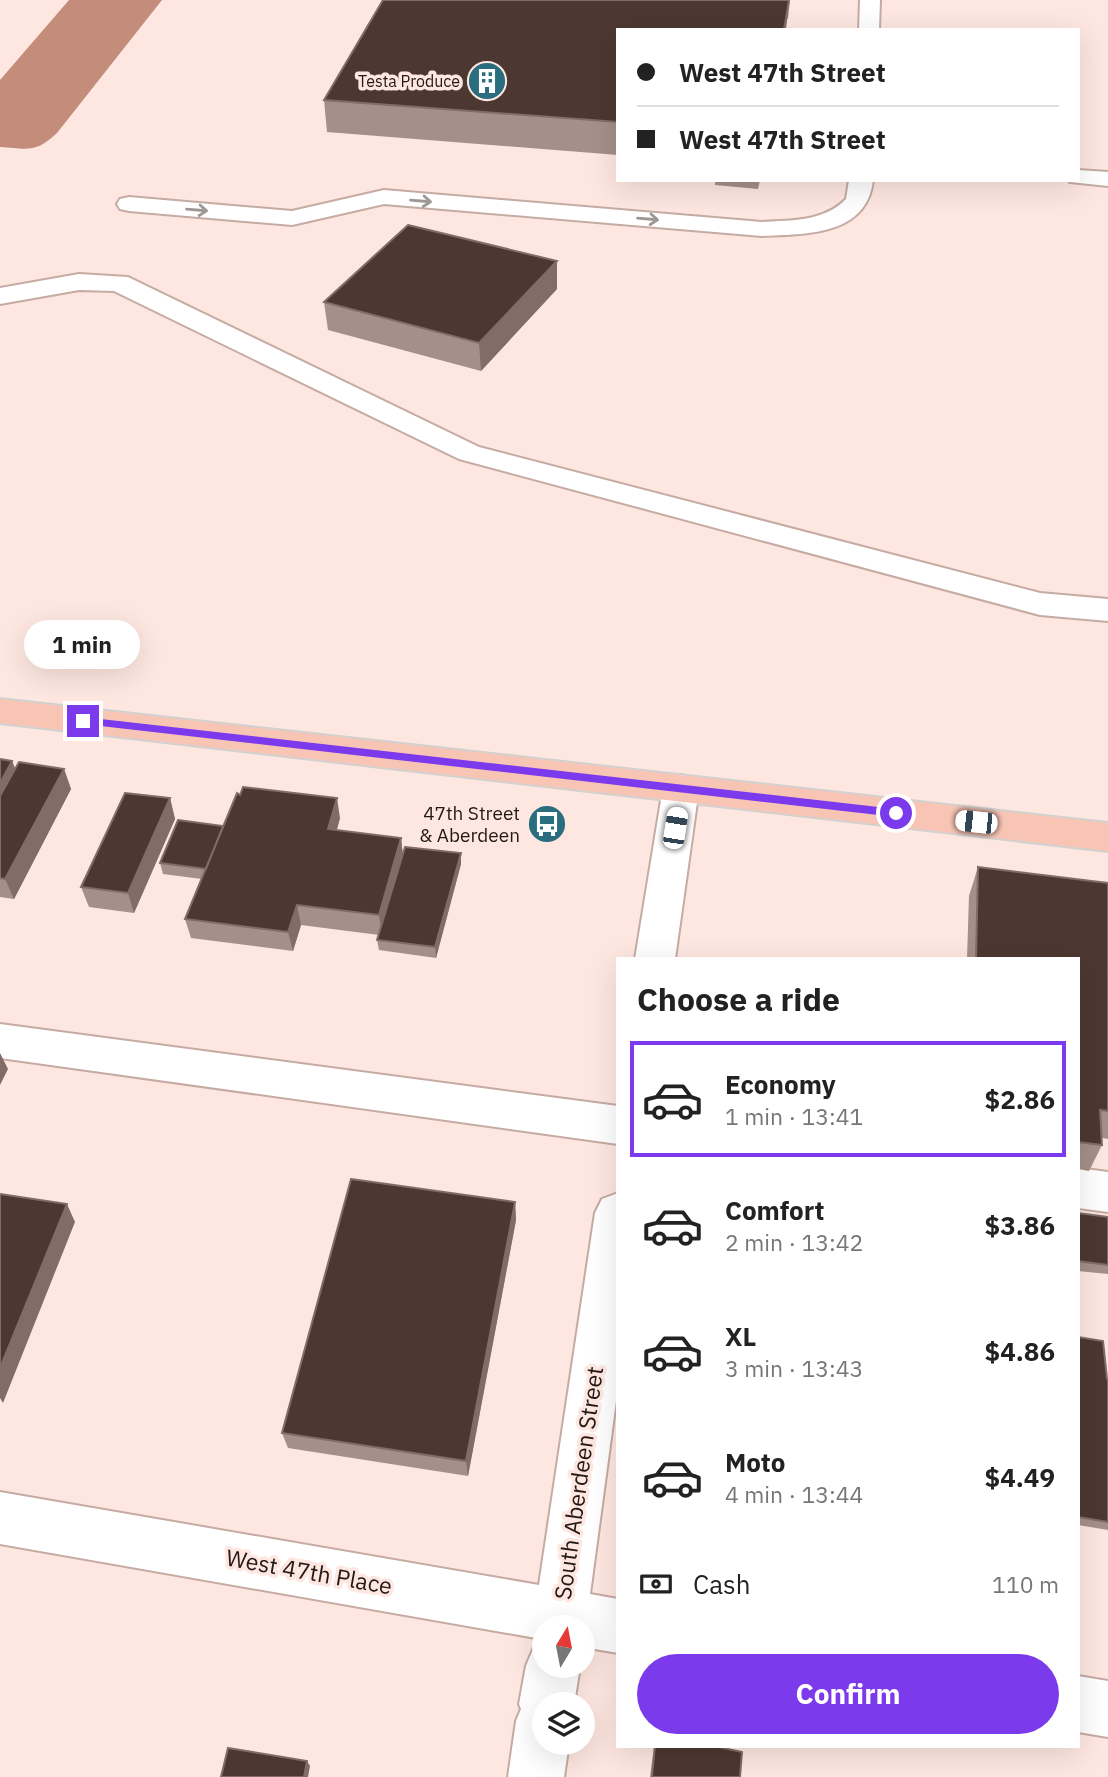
<!DOCTYPE html>
<meta charset="utf-8">
<style>
:root{--surface:#fff;--page:#f2f2f2;--text:#222;--muted:#767676;--line:#e0e0e0;--accent:#7c3aed}
body{margin:0;font-family:"IBM Plex Sans",sans-serif;background:var(--page);color:var(--text);height:100vh;display:flex;flex-direction:column;font-size:26px;white-space:nowrap}
*{box-sizing:border-box;margin:0}
p{font-size:23px;color:var(--muted)}
.icon{flex:none;width:38px;height:38px;fill:none;stroke:currentColor;stroke-width:2;stroke-linecap:round;stroke-linejoin:round}
.map{position:relative;flex:1;overflow:hidden}
.details{position:absolute;left:616px;top:957px;width:464px;height:791px;display:flex;flex-direction:column;background:var(--surface);border-radius:0px;box-shadow:0 7px 28px #0002}
.details>*{flex:none}
.hud{position:absolute;left:616px;top:28px;width:464px;height:154px;border-radius:0px;box-shadow:0 7px 28px #0002;display:grid;align-content:center;height:154px;padding:0 21px;background:var(--surface)}
.needle{width:46px;rotate:10deg}
.tools{position:absolute;left:532px;top:1615px;display:grid;gap:14px}
.tools a{display:grid;place-items:center;width:63px;height:63px;border-radius:50%;background:var(--surface);box-shadow:0 7px 28px #0002;font-size:35px}
.end{position:absolute;width:32px;height:32px;margin:-16px;border:9px solid #7c3aed;background:#fff;box-shadow:0 0 0 4px #fff}
.from{border-radius:50%}
.bubble{position:absolute;height:49px;border-radius:24px;background:var(--surface);box-shadow:0 7px 28px #0002;font-size:23px;font-weight:700;line-height:49px;text-align:center}
.car{position:absolute;width:21px;height:42px;margin:-21px -10px;border-radius:9px;box-shadow:0 0 5px 2px #0007;background:linear-gradient(#fff 24%,#345 0 40%,#fff 0 76%,#345 0 86%,#fff 0)}
.hud b{display:flex;align-items:center;gap:24px;height:66px;font-size:26px}
.hud b+b{border-top:2px solid var(--line)}
.hud i{width:18px;height:18px;background:var(--text)}
ul{padding:0;list-style:none}
li{display:flex;align-items:center;gap:21px;height:116px;margin:0 14px 10px;padding:0 7px;border:4px solid transparent;border-radius:0px}
li div{flex:1}
li b{display:block;font-size:26px}
li em{font-style:normal;font-weight:700}
li.active{border-color:var(--accent)}
li>.icon{width:63px;height:63px;stroke-width:1.5}
h2{padding:0 21px;font-size:32px;line-height:84px}
.pay{display:flex;align-items:center;gap:18px;height:77px;padding:0 21px;font-size:26px}
.pay p{margin-inline-start:auto}
.primary-button{display:flex;gap:14px;margin-top:auto;padding:14px 21px}
.primary-button a{flex:1;height:80px;border-radius:42px;background:var(--accent);color:#fff;font-size:28px;font-weight:700;line-height:80px;text-align:center}
.map>svg:first-child{display:block}
.water{fill:#c48d7b}
.lines{fill:none;stroke-linecap:round;stroke-linejoin:round}
.minor-casing{stroke:#c6aba3;stroke-width:4}
.major-casing{stroke:#d3d1d0;stroke-width:4}
.minor{fill:#fff;fill-rule:evenodd}
.major{fill:#f8c5b5;fill-rule:evenodd}
.wall{fill:#a68f88}
.shaded-wall{fill:#826c66}
.building{fill:#4d3731;stroke:#826c66;stroke-width:2}
.oneway{stroke:#9c9896}
.route{fill:#7c3aed}
.labels{text-anchor:middle;stroke-width:7;stroke-linejoin:round;paint-order:stroke}
.far-poi-label{font-size:16px;fill:#231916;stroke:#fee7e0;text-anchor:end}
.poi-label{font-size:19px;fill:#231916;stroke:#fee7e0;text-anchor:end}
.near-street-label{font-size:23px;fill:#231916;stroke:#fee7e0}
</style>
<div class="map">
<svg width="1108" height="1777" viewBox="0 0 1108 1777">
<rect width="100%" height="100%" fill="#fee7e0"/>
<path class="water" d="M69,0H162L57,133C36,153 28,149 0,147V80Z"/>
<g class="lines">
<g class="minor-casing">
<path id="minor" d="M860,0H880L879,30H859Z
M1078,170L1108,172V186L1070,182L1068,180H1078Z
M849,180H873C867,236 805,234 762,236L384,204L292,225L129,211L120,209L117,204L120,199L129,197L292,211L384,190L762,222C791,220 824,222 846,199Z
M79,274L128,277L479,447L1040,593L1108,599V621L1040,615L459,459L114,291L79,290L0,304V288Z
M681,775L694,779L699,788L675,959H635L663,788L668,779Z
M0,1024L618,1106V1144L0,1058Z
M1078,1168L1108,1172V1212L1078,1208Z
M618,1193V1386L590,1594L618,1599V1653L583,1647V1628H544V1666H580L574,1704H544V1743H569L564,1777H508L516,1721L521,1709L519,1704L526,1666L534,1647L539,1645L536,1638L0,1544V1492L539,1585L595,1213L602,1199Z
M1078,1676L1108,1681V1737L1078,1732Z"/>
</g>
<g class="major-casing">
<path id="major" d="M0,699L1108,823V851L0,723Z"/>
</g>
<use href="#minor" class="minor"/>
<use href="#major" class="major"/>
</g>
<path class="wall" d="M383,0H790L788,19L618,30V155L327,132L324,100Z
M715,180H760L758,189L715,185Z
M557,261V289L481,371L328,330L324,302Z
M0,759L12,761L15,768L64,769L71,789L14,899L0,897Z
M170,798L175,819L134,913L89,907L81,887Z
M340,818L337,830L401,838L403,854L461,853V864L436,958L379,950L377,940L379,935L301,925L293,951L191,938L185,919L202,879L163,874L160,863L223,826Z
M978,867L1108,883V1139L1102,1138V1145L1089,1171L1078,1169V959H967L969,896Z
M515,1202L516,1220L468,1476L288,1448L282,1433Z
M1078,1213L1108,1217V1274L1078,1271Z
M1078,1337L1108,1380V1530L1078,1525Z
M654,1746H714L740,1777H650Z"/>
<path class="shaded-wall" d="M789,0L786,30H784Z
M557,261V289L481,371L479,343Z
M12,761L20,781L0,818V783Z
M64,769L71,789L14,899L5,879Z
M170,798L175,819L134,913L128,893Z
M337,798L340,818L331,849L328,829Z
M401,838L403,858L382,935L379,915Z
M461,853V864L436,958L435,947Z
M297,905L301,925L293,951L288,932Z
M0,1053L8,1069L0,1085Z
M515,1202L516,1220L468,1476L466,1461Z
M67,1204L75,1222L3,1403L0,1398V1368Z
M307,1761L310,1766L308,1777H304Z"/>
<path class="building" d="M383,0H789L784,30H618V122L324,100Z
M408,225L557,261L479,343L324,302Z
M0,759L12,761L0,783Z
M19,762L64,769L5,879L0,878V796Z
M243,787L337,798L328,829L401,838L379,915L297,905L288,932L185,919L237,793L240,795Z
M125,793L170,798L128,893L81,887Z
M178,820L223,826L206,869L160,863Z
M405,847L461,853L435,947L377,940Z
M978,867L1108,883V1111L1100,1110L1102,1145L1078,1142V959H976Z
M351,1179L515,1202L466,1461L282,1433Z
M0,1194L67,1204L0,1368Z
M1078,1213L1108,1217V1265L1078,1261Z
M1078,1337L1103,1341L1107,1379L1108,1380V1522L1078,1517Z
M655,1746H714L742,1752L740,1777H652Z
M228,1748L307,1761L304,1777H221Z"/>
<defs><path id="oneway-shaft" d="M-6 0H5M1.5-3L5.5 0L1.5 3" fill="none" stroke-width="1.6" stroke-linecap="round" stroke-linejoin="round" transform="scale(1.75)"/></defs>
<g class="oneway">
<use href="#oneway-shaft" transform="translate(421 201) rotate(5)"/>
<use href="#oneway-shaft" transform="translate(197 210) rotate(5)"/>
<use href="#oneway-shaft" transform="translate(648 219) rotate(5)"/>
</g>
<path class="route" d="M83,717L896,809L902,813L896,817L83,724L78,721Z"/>
<defs>
<g id="building-disc" transform="scale(2.0125)"><circle r="9.5" fill="#2a6d7e" stroke="#fee7e0"/><path d="M-4-6H4V6H1V3H-1V6H-4ZM-2.5-4.3h1.7v1.8h-1.7ZM.8-4.3h1.7v1.8H.8ZM-2.5-1h1.7V.8h-1.7ZM.8-1h1.7V.8H.8Z" fill="#fff"/></g>
<g id="bus-disc" transform="scale(2.0125)"><circle r="9.5" fill="#2a6d7e" stroke="#fee7e0"/><path d="M-5-6H5V4H4V6H2V4H-2V6H-4V4H-5ZM-3.5-4V0h7V-4ZM-3.5 1.2v1.5H-2V1.2ZM2 1.2v1.5H3.5V1.2Z" fill="#fff"/></g>
</defs>
<g fill-rule="evenodd">
<use href="#building-disc" x="487" y="81"/>
<use href="#bus-disc" x="547" y="824"/>
</g>
<g class="labels">
<g class="far-poi-label">
<text x="460" y="87">Testa Produce</text>
</g>
<g class="poi-label">
<text x="520" y="820">47th Street<tspan x="520" dy="22">&amp; Aberdeen</tspan></text>
</g>
<g class="near-street-label">
<text transform="translate(579 1483) rotate(-82)" y="8">South Aberdeen Street</text>
<text transform="translate(309 1572) rotate(10)" y="8">West 47th Place</text>
</g>
</g>
</svg>
<div class="tools">
<a><svg class="needle" viewBox="-14 -14 28 28"><path d="M0-13l5 13h-10z" fill="#e53935"/><path d="M0 13l5-13h-10z" fill="#767676"/></svg></a>
<a><svg class="icon" aria-label="layers" viewBox="0 0 24 24"><path d="M12 4l9 5-9 5-9-5zM3 14l9 5 9-5"/></svg></a>
</div>
<i class="end from" style="left:896px;top:813px"></i>
<i class="end" style="left:83px;top:721px"></i>
<div class="bubble" style="left:24px;top:620px;width:116px">1 min</div>
<i class="car" style="left:976px;top:822px;rotate:276deg"></i>
<i class="car" style="left:675px;top:828px;rotate:9deg"></i>
<div class="hud">
<b><i class="from"></i>West 47th Street</b>
<b><i></i>West 47th Street</b>
</div>
<section class="details">
<h2>Choose a ride</h2>
<ul>
<li class="active"><svg class="icon" aria-label="car" viewBox="0 0 24 24"><path d="M5 17H2v-5l4-1 3-4h7l3 4 3 1v5h-3M9 17h6M6 11h13"/><circle cx="7" cy="17" r="2"/><circle cx="17" cy="17" r="2"/></svg><div><b>Economy</b><p>1 min · 13:41</p></div><em>$2.86</em></li>
<li><svg class="icon" aria-label="car" viewBox="0 0 24 24"><path d="M5 17H2v-5l4-1 3-4h7l3 4 3 1v5h-3M9 17h6M6 11h13"/><circle cx="7" cy="17" r="2"/><circle cx="17" cy="17" r="2"/></svg><div><b>Comfort</b><p>2 min · 13:42</p></div><em>$3.86</em></li>
<li><svg class="icon" aria-label="car" viewBox="0 0 24 24"><path d="M5 17H2v-5l4-1 3-4h7l3 4 3 1v5h-3M9 17h6M6 11h13"/><circle cx="7" cy="17" r="2"/><circle cx="17" cy="17" r="2"/></svg><div><b>XL</b><p>3 min · 13:43</p></div><em>$4.86</em></li>
<li><svg class="icon" aria-label="car" viewBox="0 0 24 24"><path d="M5 17H2v-5l4-1 3-4h7l3 4 3 1v5h-3M9 17h6M6 11h13"/><circle cx="7" cy="17" r="2"/><circle cx="17" cy="17" r="2"/></svg><div><b>Moto</b><p>4 min · 13:44</p></div><em>$4.49</em></li>
</ul>
<div class="pay"><svg class="icon" aria-label="cash" viewBox="0 0 24 24"><path d="M3 7h18v10H3z"/><circle cx="12" cy="12" r="2"/></svg>Cash<p>110 m</p></div>
<div class="primary-button"><a>Confirm</a></div>
</section>
</div>
